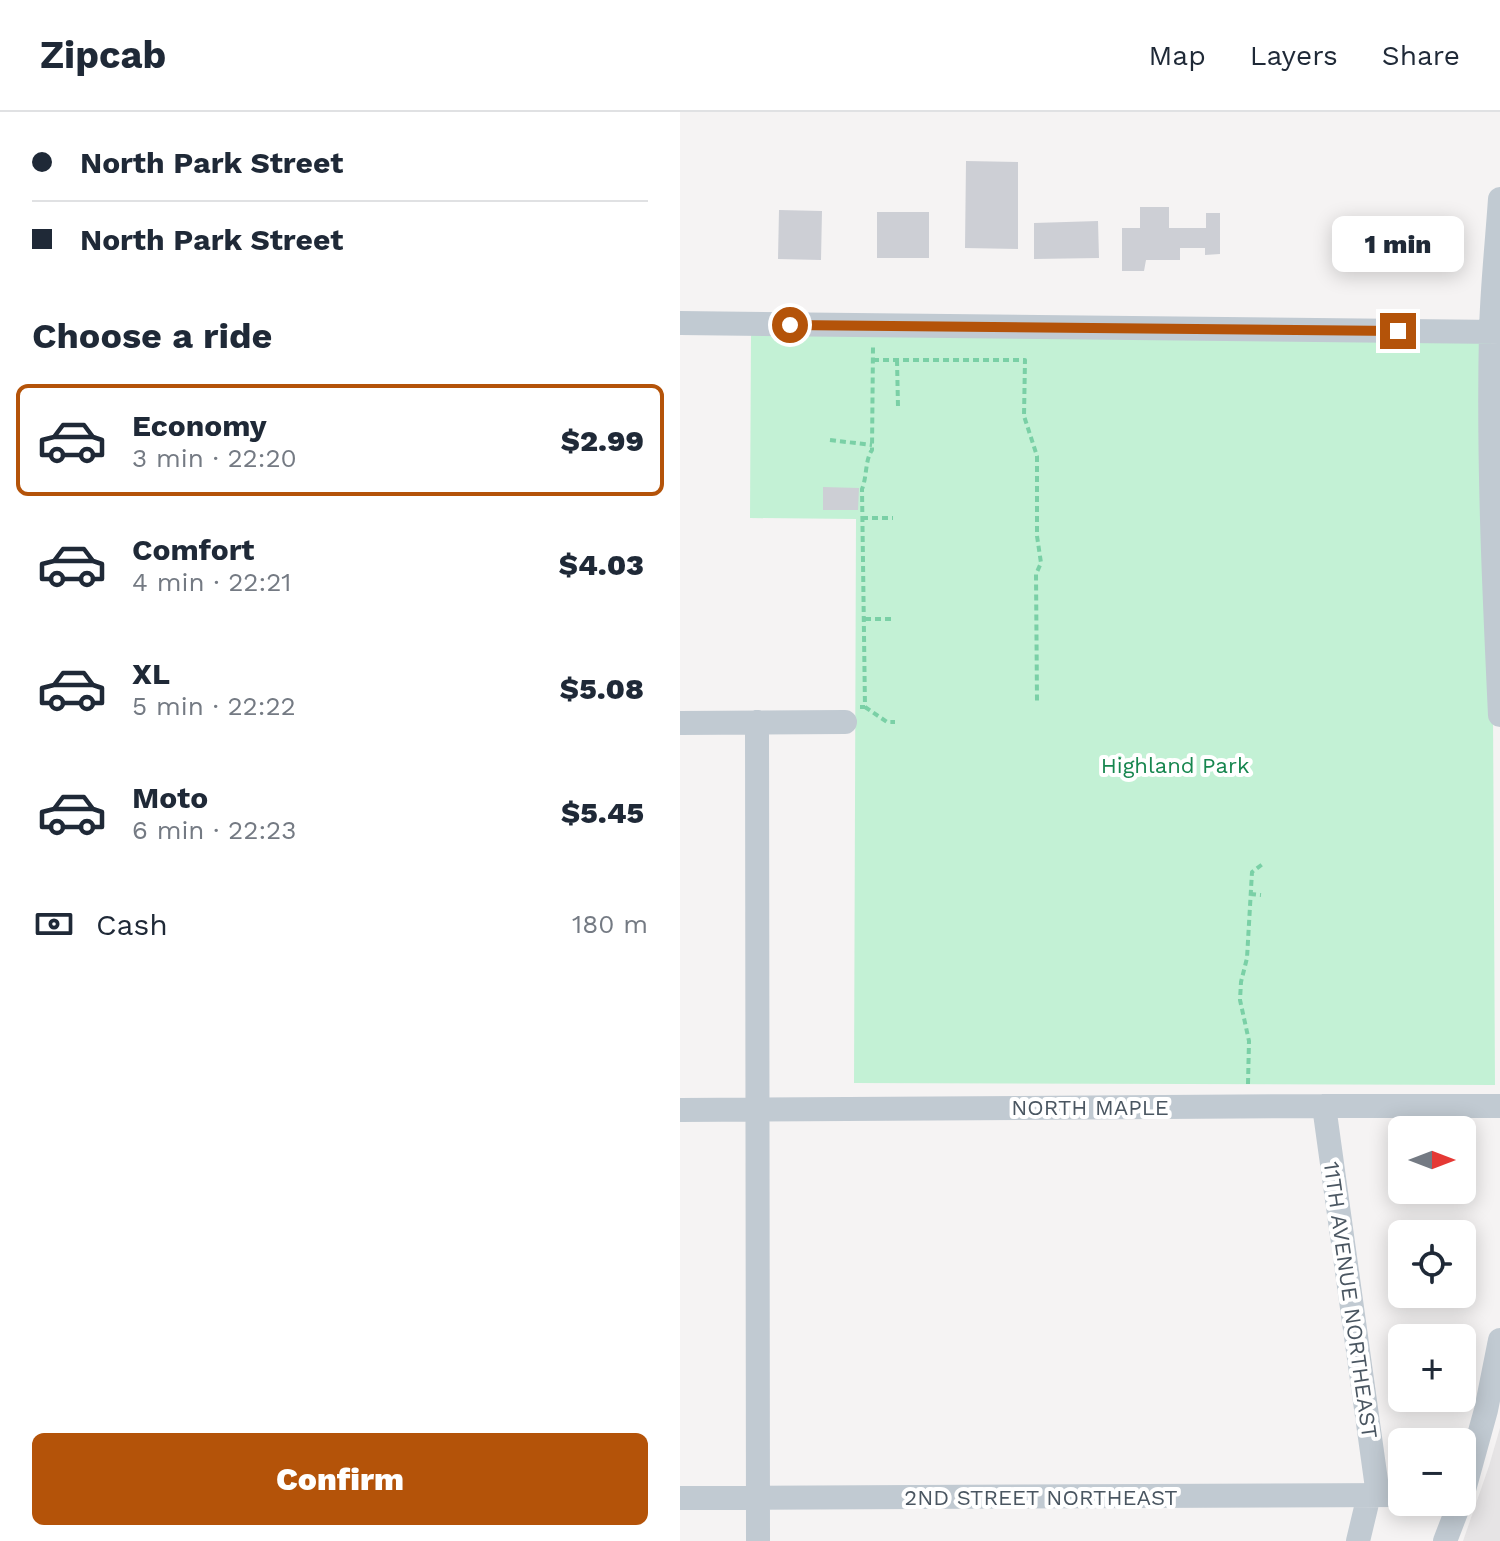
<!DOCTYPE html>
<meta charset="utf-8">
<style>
:root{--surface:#fff;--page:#f2f2f3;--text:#1f2937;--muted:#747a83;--line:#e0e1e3;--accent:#b45309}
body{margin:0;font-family:"Work Sans",sans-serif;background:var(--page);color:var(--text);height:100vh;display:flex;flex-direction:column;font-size:30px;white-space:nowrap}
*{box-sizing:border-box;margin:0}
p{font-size:26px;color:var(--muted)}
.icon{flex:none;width:44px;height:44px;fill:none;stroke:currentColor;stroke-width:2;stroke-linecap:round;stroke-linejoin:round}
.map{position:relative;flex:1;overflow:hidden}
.sheet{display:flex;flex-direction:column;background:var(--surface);width:680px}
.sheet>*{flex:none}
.top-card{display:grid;align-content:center;height:176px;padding:0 32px;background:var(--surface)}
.needle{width:52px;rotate:90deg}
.tools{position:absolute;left:708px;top:1004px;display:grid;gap:16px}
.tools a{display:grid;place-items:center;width:88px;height:88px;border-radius:12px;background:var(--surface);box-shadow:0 4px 20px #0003;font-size:40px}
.end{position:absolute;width:36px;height:36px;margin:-18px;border:10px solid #b45309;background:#fff;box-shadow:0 0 0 4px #fff}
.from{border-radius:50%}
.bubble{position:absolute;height:56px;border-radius:12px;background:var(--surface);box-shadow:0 4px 20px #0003;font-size:26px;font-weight:800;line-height:56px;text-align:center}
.top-card b{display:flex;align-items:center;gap:28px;height:76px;font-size:30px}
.top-card b+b{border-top:2px solid var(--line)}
.top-card i{width:20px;height:20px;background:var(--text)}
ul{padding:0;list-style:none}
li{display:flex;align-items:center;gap:24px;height:112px;margin:0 16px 12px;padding:0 16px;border:4px solid transparent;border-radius:12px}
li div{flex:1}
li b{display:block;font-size:30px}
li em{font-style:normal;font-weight:800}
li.on{border-color:var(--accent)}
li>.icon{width:72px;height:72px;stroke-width:1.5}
h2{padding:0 32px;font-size:36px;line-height:96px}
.pay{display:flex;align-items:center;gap:20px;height:88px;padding:0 32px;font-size:30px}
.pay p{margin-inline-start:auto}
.cta{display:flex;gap:16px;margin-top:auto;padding:16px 32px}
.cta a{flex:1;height:92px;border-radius:12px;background:var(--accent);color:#fff;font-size:32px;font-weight:800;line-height:92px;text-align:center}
header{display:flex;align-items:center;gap:48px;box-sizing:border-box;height:112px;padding:0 40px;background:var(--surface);border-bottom:2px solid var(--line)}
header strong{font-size:38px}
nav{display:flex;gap:44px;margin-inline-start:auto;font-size:28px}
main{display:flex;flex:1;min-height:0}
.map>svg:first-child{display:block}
.education{fill:#e6e4e5}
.green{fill:#c3f1d5}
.building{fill:#cdcfd5}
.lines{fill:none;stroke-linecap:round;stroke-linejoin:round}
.path{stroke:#7ad0a6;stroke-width:4;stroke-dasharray:6 4;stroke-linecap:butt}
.minor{stroke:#c1cad2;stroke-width:24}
.route{stroke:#b45309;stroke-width:10}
.labels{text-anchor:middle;stroke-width:8;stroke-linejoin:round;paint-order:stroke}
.park-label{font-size:22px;fill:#17864f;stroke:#fff}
.street-label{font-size:22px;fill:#4a5661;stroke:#fff}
</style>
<header>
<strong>Zipcab</strong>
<nav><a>Map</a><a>Layers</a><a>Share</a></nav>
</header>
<main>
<section class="sheet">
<div class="top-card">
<b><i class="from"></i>North Park Street</b>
<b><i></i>North Park Street</b>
</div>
<h2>Choose a ride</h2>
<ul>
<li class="on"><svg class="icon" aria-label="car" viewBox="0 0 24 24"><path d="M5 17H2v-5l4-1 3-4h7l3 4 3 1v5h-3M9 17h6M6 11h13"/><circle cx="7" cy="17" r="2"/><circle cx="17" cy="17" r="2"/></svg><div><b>Economy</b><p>3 min · 22:20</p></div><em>$2.99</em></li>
<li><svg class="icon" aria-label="car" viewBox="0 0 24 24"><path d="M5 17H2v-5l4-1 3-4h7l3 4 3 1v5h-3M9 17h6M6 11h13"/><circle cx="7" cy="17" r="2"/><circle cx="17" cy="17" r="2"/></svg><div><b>Comfort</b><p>4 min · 22:21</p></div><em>$4.03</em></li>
<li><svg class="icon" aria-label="car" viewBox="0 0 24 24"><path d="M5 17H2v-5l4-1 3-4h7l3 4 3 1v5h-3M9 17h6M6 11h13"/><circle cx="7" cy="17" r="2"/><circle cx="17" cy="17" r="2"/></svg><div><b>XL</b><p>5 min · 22:22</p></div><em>$5.08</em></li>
<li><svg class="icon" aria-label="car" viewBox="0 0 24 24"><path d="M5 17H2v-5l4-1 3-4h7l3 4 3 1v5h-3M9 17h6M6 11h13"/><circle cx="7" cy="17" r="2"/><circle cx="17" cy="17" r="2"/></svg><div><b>Moto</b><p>6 min · 22:23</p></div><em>$5.45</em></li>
</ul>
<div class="pay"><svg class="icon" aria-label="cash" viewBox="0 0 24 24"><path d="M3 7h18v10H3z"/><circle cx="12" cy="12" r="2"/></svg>Cash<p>180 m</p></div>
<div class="cta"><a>Confirm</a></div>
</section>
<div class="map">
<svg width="820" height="1429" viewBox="0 0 820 1429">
<rect width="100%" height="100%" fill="#f5f3f3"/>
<path class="education" d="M820,1316V1429H783L809,1354Z"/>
<path class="green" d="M71,223L811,226L815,973L174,971L176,407L70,406Z"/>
<path class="building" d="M286,49L338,50V137L285,136Z
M460,95H489V116H526V101H540V142L525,143V136H500V148H466L464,159H442V116H460Z
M99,98L142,99L141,148L98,147Z
M197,100H249V146H197Z
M418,109L419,146L354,147V111Z
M143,375L179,376L178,398H143Z"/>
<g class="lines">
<path class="path" d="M193,248H345L344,304L357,344V424L361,451L356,462L357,589
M217,248L218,295
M150,328L192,333
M182,406H213
M185,507H214
M180,595H185L182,377C187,365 185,348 192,338L193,235
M185,595L207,610H215
M570,782L581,783
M568,972L569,929L560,888L561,870L567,846L572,760L584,751"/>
<path class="minor" d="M820,87C817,131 812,176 811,220C808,348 814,476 820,603
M0,211L820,220
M77,610L78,1429
M0,611L165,610
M644,994L698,1383
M0,998L644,994H820
M782,1385L806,1298L820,1228
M0,1386L722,1383
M678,1429L689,1383
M765,1429L780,1390"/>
</g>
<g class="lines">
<path class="route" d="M110,213L718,219"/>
</g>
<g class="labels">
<g class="park-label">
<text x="495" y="661">Highland Park</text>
</g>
<g class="street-label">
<text x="410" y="1003">NORTH MAPLE</text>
<text transform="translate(671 1188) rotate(82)" y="8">11TH AVENUE NORTHEAST</text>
<text x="361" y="1393">2ND STREET NORTHEAST</text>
</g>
</g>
</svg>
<div class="tools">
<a><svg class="needle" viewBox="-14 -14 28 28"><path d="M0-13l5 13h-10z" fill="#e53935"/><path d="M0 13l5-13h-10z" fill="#747a83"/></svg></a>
<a><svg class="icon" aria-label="locate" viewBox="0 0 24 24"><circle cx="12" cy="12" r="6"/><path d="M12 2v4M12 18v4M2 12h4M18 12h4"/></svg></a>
<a>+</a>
<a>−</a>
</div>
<i class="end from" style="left:110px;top:213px"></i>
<i class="end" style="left:718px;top:219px"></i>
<div class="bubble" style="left:652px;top:104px;width:132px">1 min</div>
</div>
</main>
